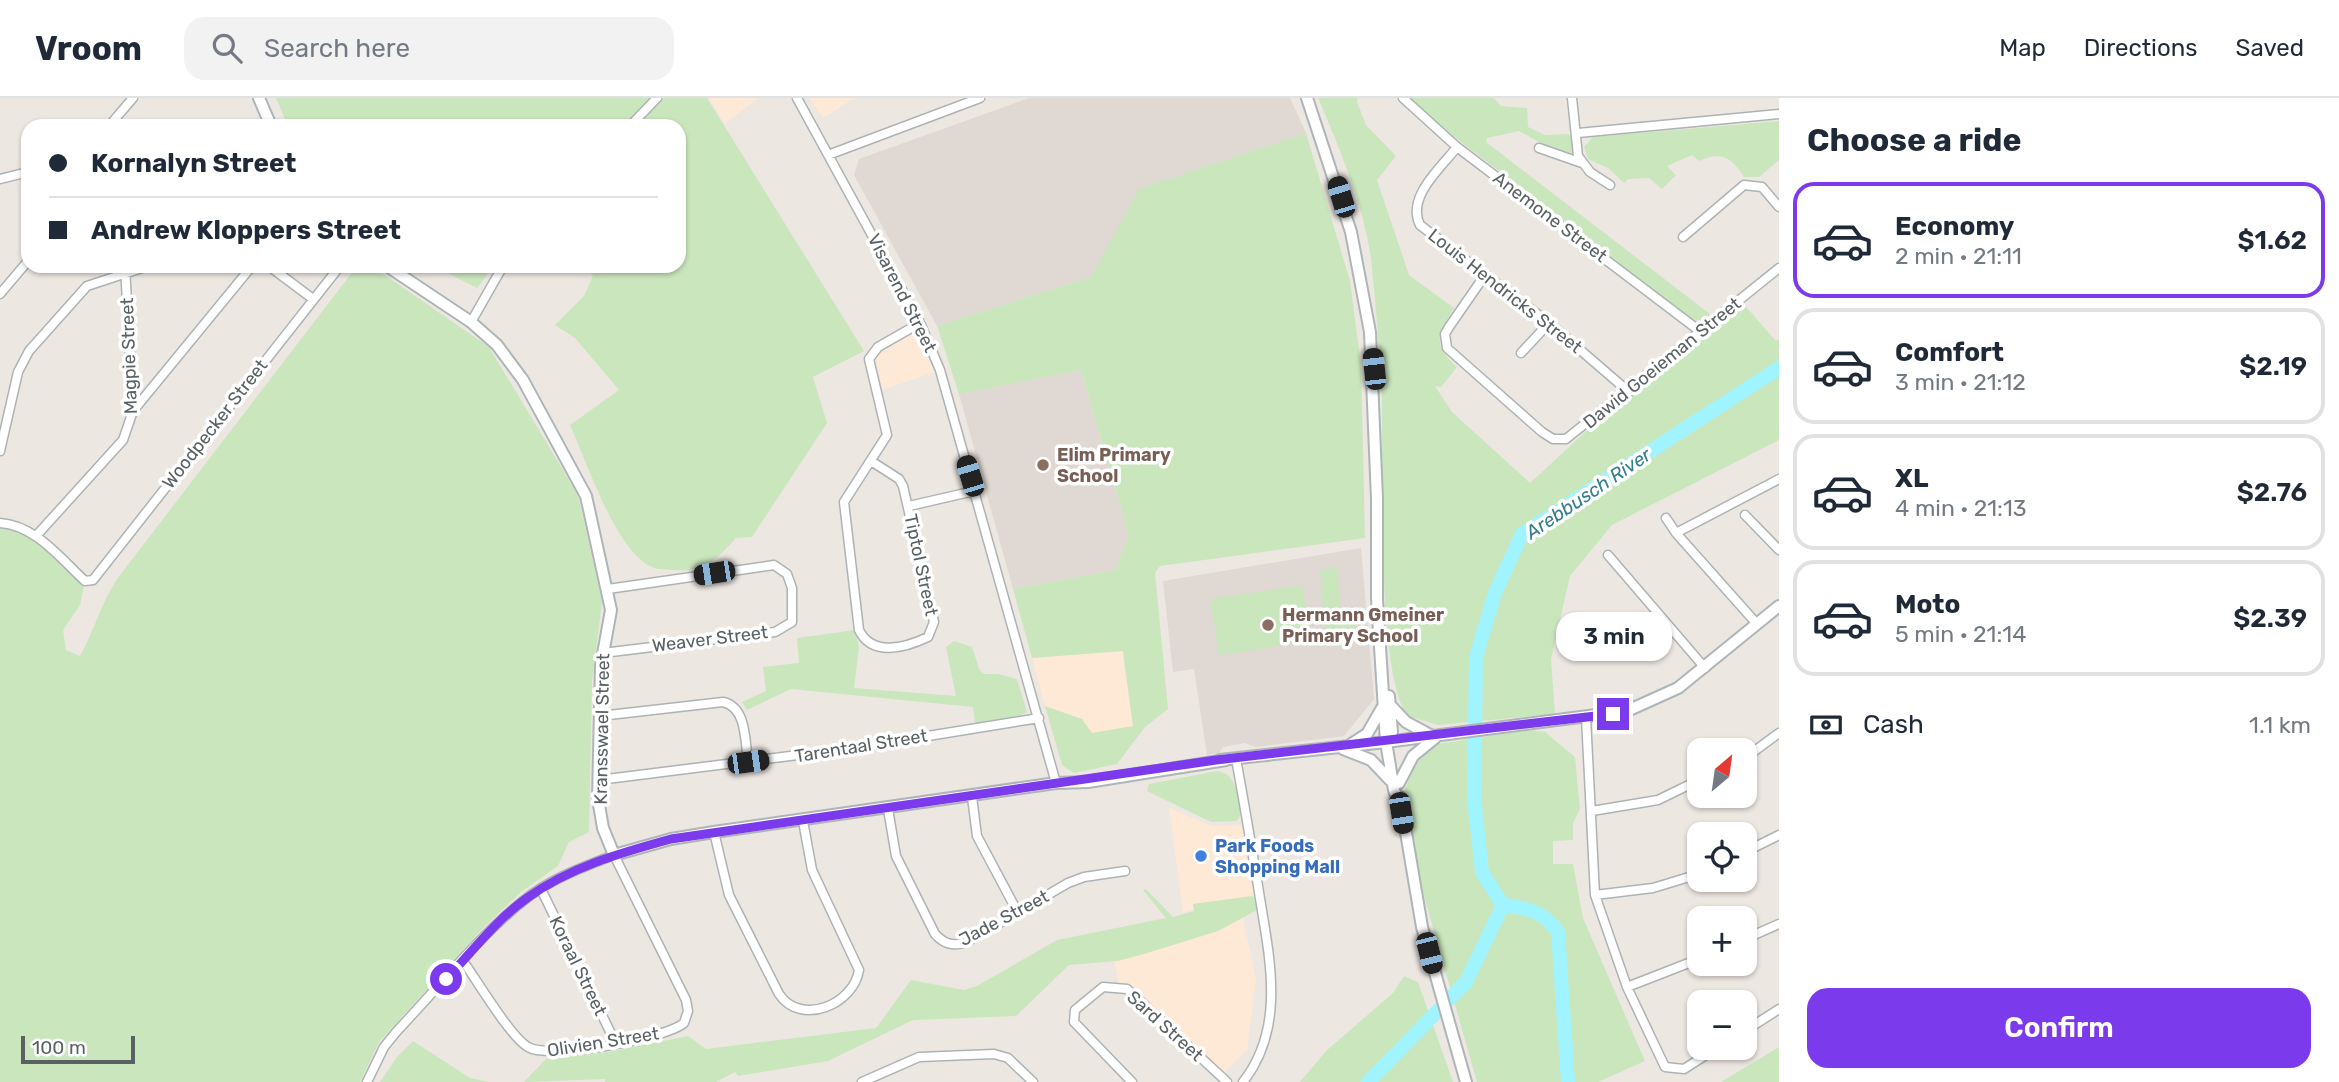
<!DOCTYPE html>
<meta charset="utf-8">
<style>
:root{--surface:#fff;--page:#f2f2f3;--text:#1f2937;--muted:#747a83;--line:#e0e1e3;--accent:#7c3aed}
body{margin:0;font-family:Rubik,sans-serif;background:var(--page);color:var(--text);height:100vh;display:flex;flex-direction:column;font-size:26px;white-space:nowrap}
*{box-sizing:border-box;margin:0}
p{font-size:23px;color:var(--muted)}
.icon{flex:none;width:38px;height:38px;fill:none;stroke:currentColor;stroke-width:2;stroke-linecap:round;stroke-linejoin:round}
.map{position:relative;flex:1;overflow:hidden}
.side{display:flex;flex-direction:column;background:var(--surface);width:560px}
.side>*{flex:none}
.banner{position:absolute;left:21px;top:21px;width:665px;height:154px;border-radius:21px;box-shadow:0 2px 5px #0004;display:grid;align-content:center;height:154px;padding:0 28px;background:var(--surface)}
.needle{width:46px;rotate:29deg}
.fabs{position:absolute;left:1687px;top:640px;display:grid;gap:14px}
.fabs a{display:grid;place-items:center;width:70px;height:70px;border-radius:14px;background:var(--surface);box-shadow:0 2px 5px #0004;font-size:35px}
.scale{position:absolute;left:21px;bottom:18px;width:114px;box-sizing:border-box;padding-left:7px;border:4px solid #5a6163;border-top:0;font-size:19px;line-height:24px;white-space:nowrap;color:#5a6163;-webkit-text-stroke:5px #fff;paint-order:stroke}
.end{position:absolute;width:32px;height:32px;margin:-16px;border:9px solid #7c3aed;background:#fff;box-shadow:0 0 0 4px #fff}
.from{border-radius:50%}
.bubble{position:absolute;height:49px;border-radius:21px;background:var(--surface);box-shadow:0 2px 5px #0004;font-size:23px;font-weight:600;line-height:49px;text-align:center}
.car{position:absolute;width:21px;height:42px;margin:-21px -10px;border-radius:9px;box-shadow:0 0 5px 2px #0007;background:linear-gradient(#222 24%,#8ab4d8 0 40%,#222 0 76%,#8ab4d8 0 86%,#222 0)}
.banner b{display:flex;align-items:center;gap:24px;height:66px;font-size:26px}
.banner b+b{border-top:2px solid var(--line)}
.banner i{width:18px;height:18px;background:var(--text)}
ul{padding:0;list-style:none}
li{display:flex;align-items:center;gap:21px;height:116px;margin:0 14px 10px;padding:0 14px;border:4px solid var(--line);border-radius:21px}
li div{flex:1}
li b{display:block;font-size:26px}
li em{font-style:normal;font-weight:600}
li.current{border-color:var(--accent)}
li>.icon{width:63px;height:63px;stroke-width:1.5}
h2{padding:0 28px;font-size:32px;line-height:84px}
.pay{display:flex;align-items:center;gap:18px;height:77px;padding:0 28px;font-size:26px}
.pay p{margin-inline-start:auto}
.primary-button{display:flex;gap:14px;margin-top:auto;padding:14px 28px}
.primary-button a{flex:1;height:80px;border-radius:21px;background:var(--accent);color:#fff;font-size:28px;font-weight:600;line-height:80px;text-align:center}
header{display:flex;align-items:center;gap:42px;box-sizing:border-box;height:98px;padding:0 35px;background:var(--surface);border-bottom:2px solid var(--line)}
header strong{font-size:33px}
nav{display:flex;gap:38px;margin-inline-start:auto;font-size:24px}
.search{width:490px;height:63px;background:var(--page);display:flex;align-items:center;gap:18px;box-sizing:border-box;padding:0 24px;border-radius:21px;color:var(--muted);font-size:26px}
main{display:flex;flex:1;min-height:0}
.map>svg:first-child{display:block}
.commercial{fill:#fee8d6}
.education{fill:#dfd8d3}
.green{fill:#cae6bd}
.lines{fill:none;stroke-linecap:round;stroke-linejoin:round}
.river{stroke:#a0f4ff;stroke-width:14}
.street-casing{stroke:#adb3b5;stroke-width:11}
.secondary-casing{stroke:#aeb5b8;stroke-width:14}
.street{stroke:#fff;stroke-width:8}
.secondary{stroke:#fff;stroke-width:10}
.route{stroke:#7c3aed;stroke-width:9}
.education-dot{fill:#8d6e63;stroke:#fff;stroke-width:2.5}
.shop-dot{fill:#3f7fe0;stroke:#fff;stroke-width:2.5}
.labels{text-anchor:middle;stroke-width:7;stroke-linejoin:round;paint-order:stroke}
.street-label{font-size:18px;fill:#5a6163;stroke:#fff}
.education-label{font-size:18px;font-weight:bold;fill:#785e54;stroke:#fff;text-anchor:start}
.shop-label{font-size:18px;font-weight:bold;fill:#366cbe;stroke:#fff;text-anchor:start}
.water-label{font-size:19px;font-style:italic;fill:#327d8f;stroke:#fff}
</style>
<header>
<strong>Vroom</strong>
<div class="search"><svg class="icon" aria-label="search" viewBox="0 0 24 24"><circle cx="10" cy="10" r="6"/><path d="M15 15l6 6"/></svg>Search here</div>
<nav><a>Map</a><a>Directions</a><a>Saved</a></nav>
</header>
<main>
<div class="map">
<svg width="1779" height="984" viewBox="0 0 1779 984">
<rect width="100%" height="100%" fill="#ede7e2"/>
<path class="commercial" d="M709,0H758L725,26Z
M809,0H854L823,20Z
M915,233L935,274L882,292L876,259Z
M1122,553L1133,628L1092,635L1045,608L1032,560Z
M1169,710L1212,728L1248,727L1259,796L1183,814Z
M1243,820L1256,881L1247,952L1223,976L1139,894L1119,885L1114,863L1217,833Z"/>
<path class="education" d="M1029,0H1290L1306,35L1140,91L1091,179L937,228L854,77L859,61Z
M1081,272L1129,437L1115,472L1013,491L959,296Z
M1361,450L1374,601L1344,638L1255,649L1245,645L1223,649L1219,655L1207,657L1194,571L1173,574L1163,483Z"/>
<path class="green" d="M276,0H707L864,253L813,279L827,325L752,439L736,440C717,461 704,475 673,472C666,471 658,472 652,469C616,454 587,364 570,327L619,292L575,240L555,227L584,198L593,178L583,168H679V28H288Z
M1318,0H1358L1357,4L1366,27L1396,58L1377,82L1409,177L1454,210C1438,236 1431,246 1457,269L1441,289L1435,288L1452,314L1530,385L1629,294L1740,202L1776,243L1779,241V342L1612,427L1570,478L1551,561L1555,616L1438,627L1408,618C1376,580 1383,363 1382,304C1380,257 1376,208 1371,161C1365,112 1338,46 1318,0Z
M1410,0H1494L1501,8L1527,10L1528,29L1545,37L1568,36L1573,40L1572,57L1553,52L1519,33L1487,40L1486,44L1710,216L1711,220L1704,224L1692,221L1448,34Z
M1779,23V62L1759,79H1744C1732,59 1720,53 1699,63L1692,57L1667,68L1676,77L1662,91L1649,80L1628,81L1624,85L1608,70L1588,61L1584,49L1593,39Z
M1306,35L1350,183L1361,267L1365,440L1160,468L1155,475L1168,611L1145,629L1117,666L1074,675L1062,667L1045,608L1082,621L1092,635L1133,628L1123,553L1032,560L1013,491L1115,472L1129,437L1081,272L959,296L937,228L1091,179L1139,91Z
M357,168H372L489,249L578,397L602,504L592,584L589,734L569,744L558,768L521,794L483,830L379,944L360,984H0V425L21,430L85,483L80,507L63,532L66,552L80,558C95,531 100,507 117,481Z
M434,168H494L477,190Z
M1337,470L1341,516L1356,515L1358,540L1326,543L1320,471Z
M1302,487L1311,543L1219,557L1210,501Z
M855,532L859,549L854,590L956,598L946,549L954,543L972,549L980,573L984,576H998L1017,581L1027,614L1017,620L975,626L973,609L791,591L747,612L742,604L766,593L763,569L799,565L797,540Z
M1529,632L1545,634L1575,659L1580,711L1573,725V742L1553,743V766H1573L1583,820L1645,963L1598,984H1477L1416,770L1405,692L1414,667L1438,646Z
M1217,673C1237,675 1237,698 1242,714L1237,723L1211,724L1147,693L1149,686Z
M1146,791L1173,819L1194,813L1193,806L1253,798L1257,812L1218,833L1144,856L1118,863L1069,867L1016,918L913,922L828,963L738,978L735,974L716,984H605V981L524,984L546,961L609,954L688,938L706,951L876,930L911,882L964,892L977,888L1057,842L1166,820L1143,792Z
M1404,878L1418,884L1453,984H1300L1326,953L1393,895Z
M413,943L470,980L489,984H380L397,959Z
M1779,949V984H1721Z"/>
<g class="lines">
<path class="river" d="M1503,807C1527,810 1544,813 1558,834L1568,984
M1368,984L1466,884L1503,807L1482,774L1474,700L1476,559L1495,495L1522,436L1779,270"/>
<g class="street-casing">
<path id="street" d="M797,0L920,225L940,272L1056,685
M1403,0L1457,49L1701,234
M1572,0L1578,58L1590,74L1610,87
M109,28L133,0
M630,28L657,0
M1578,35L1779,16
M1457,49C1441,70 1406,99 1420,127L1549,225L1629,294
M1539,50L1582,65
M828,57L980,0
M0,81L28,74
M1683,139L1744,87L1762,89L1779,109
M269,168L313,201
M1485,177L1449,229L1445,236L1447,250L1542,334L1553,341H1566L1779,170
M0,196L28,163
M471,224L503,168
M1521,255L1549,225
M133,313L252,168
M0,353L18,274L29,253L87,188L148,168
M871,363L899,381L903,388L934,524L928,539C905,550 872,559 859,532L844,404L887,337L869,261L878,249L920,225
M909,408L974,393
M1745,417L1779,452
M1666,420L1676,435L1757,526
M0,425C35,427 61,461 85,483L93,482L340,168
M1676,435L1779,381
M36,438L123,342L133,313L125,168
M1608,457L1705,570
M1582,542L1607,545L1663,521
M603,555L775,534L792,524V490L787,476L774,467L608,491
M600,618L723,604C747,609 745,644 748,664
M1586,619L1595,797L1627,889L1665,969L1684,971L1717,950
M1745,660L1779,635
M1236,661C1244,704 1251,746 1258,788C1268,854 1288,927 1243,984
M599,682L854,650L1039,620
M972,699L977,738L1017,813
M888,711L896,758L935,836C944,846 952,848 965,845L1068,785L1084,779L1125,773
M1592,713L1658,702L1699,682
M714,734L729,797L779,896C801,929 854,906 859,872L812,772L803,723
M1745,754L1779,737
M541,791L616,946
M1595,797L1653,790L1699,776
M1745,841L1779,826
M1627,889L1699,861
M1745,933L1779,911
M367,984L384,949L397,933C438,890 477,840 523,803C550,781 583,769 614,757L686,902L688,913L684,925C665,941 549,962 528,949C511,940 476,881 463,863
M862,984L919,959L994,956L1008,960L1033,984
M1132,984L1074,924L1075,912L1103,889L1127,891L1227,984"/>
</g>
<g class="secondary-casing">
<path id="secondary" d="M259,0L271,28
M1307,0L1351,134L1370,234L1377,401V501L1386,644L1394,692L1399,705
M387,168L471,224L497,247L523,282L586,398L611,512L601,567L598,701L603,730L614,757L671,741L714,734L1056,685L1088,684L1226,662
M1389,598L1392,634
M1391,608L1406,624L1430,637
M1350,647L1367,636L1382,610
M1343,651L1371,662L1390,682
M1220,662L1386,644L1627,613L1678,590L1779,508
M1399,685L1413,658L1435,640
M1400,699L1422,829L1466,984"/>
</g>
<use href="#street" class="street"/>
<use href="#secondary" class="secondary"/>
</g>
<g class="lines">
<path class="route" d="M446,881C472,854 496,822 527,800C570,769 620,755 671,741L1216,662L1613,616"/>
</g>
<g class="education-dot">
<circle cx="1043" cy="367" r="7"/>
<circle cx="1268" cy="527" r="7"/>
</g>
<circle class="shop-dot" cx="1201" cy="758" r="7"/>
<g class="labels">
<g class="street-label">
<text transform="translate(1550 119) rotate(37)" y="6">Anemone Street</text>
<text transform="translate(1505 193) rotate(38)" y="6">Louis Hendricks Street</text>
<text transform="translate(902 195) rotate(63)" y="6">Visarend Street</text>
<text transform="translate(129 258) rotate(-92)" y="6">Magpie Street</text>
<text transform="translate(1662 265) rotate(-39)" y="6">Dawid Goeieman Street</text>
<text transform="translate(215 326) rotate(-52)" y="6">Woodpecker Street</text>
<text transform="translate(921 467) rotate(78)" y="6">Tiptol Street</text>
<text transform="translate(710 541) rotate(-7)" y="6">Weaver Street</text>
<text transform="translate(602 631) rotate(-89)" y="6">Kransswael Street</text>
<text transform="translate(861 648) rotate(-9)" y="6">Tarentaal Street</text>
<text transform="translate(1004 820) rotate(-28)" y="6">Jade Street</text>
<text transform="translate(578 868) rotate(64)" y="6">Koraal Street</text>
<text transform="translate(1165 928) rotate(42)" y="6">Sard Street</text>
<text transform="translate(603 944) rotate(-9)" y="6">Olivien Street</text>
</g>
<g class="education-label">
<text x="1057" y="363">Elim Primary<tspan x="1057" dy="21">School</tspan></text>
<text x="1282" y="523">Hermann Gmeiner<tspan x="1282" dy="21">Primary School</tspan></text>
</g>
<g class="shop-label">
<text x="1215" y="754">Park Foods<tspan x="1215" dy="21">Shopping Mall</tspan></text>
</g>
<g class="water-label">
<text transform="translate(1588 395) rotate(-34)" y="7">Arebbusch River</text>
</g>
</g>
</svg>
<div class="fabs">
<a><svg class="needle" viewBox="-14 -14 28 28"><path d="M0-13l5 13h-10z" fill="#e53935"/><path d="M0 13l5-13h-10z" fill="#747a83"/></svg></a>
<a><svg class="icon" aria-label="locate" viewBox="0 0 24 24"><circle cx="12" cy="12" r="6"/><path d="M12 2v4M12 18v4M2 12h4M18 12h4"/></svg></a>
<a>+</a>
<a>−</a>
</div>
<div class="scale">100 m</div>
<i class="end from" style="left:446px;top:881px"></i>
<i class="end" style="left:1613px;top:616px"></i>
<div class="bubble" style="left:1556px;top:514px;width:116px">3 min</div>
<i class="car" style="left:1341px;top:99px;rotate:343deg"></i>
<i class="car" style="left:1374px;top:271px;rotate:354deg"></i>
<i class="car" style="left:970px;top:378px;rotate:343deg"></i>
<i class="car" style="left:714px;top:475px;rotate:261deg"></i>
<i class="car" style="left:748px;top:664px;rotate:82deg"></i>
<i class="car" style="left:1401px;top:715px;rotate:171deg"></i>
<i class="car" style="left:1429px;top:855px;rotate:166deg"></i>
<div class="banner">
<b><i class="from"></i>Kornalyn Street</b>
<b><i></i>Andrew Kloppers Street</b>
</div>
</div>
<section class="side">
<h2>Choose a ride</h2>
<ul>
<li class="current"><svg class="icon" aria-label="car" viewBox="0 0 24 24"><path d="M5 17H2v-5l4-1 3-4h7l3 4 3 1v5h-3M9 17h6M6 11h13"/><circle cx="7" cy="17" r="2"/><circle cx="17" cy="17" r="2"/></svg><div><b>Economy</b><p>2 min · 21:11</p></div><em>$1.62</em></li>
<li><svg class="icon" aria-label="car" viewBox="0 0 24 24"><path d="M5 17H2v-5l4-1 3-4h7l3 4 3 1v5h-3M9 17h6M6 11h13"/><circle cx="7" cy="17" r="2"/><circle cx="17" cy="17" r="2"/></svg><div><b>Comfort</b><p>3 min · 21:12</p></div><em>$2.19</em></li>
<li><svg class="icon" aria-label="car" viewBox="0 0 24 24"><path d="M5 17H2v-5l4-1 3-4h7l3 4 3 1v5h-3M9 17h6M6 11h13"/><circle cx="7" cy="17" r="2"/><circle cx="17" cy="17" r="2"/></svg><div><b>XL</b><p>4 min · 21:13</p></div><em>$2.76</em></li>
<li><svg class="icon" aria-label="car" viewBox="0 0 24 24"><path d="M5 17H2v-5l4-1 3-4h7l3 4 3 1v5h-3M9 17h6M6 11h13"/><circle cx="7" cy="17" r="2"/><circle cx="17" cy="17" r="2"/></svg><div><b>Moto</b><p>5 min · 21:14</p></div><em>$2.39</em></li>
</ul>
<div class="pay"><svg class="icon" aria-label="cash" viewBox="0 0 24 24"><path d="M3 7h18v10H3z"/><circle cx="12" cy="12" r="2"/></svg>Cash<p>1.1 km</p></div>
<div class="primary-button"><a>Confirm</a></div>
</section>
</main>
